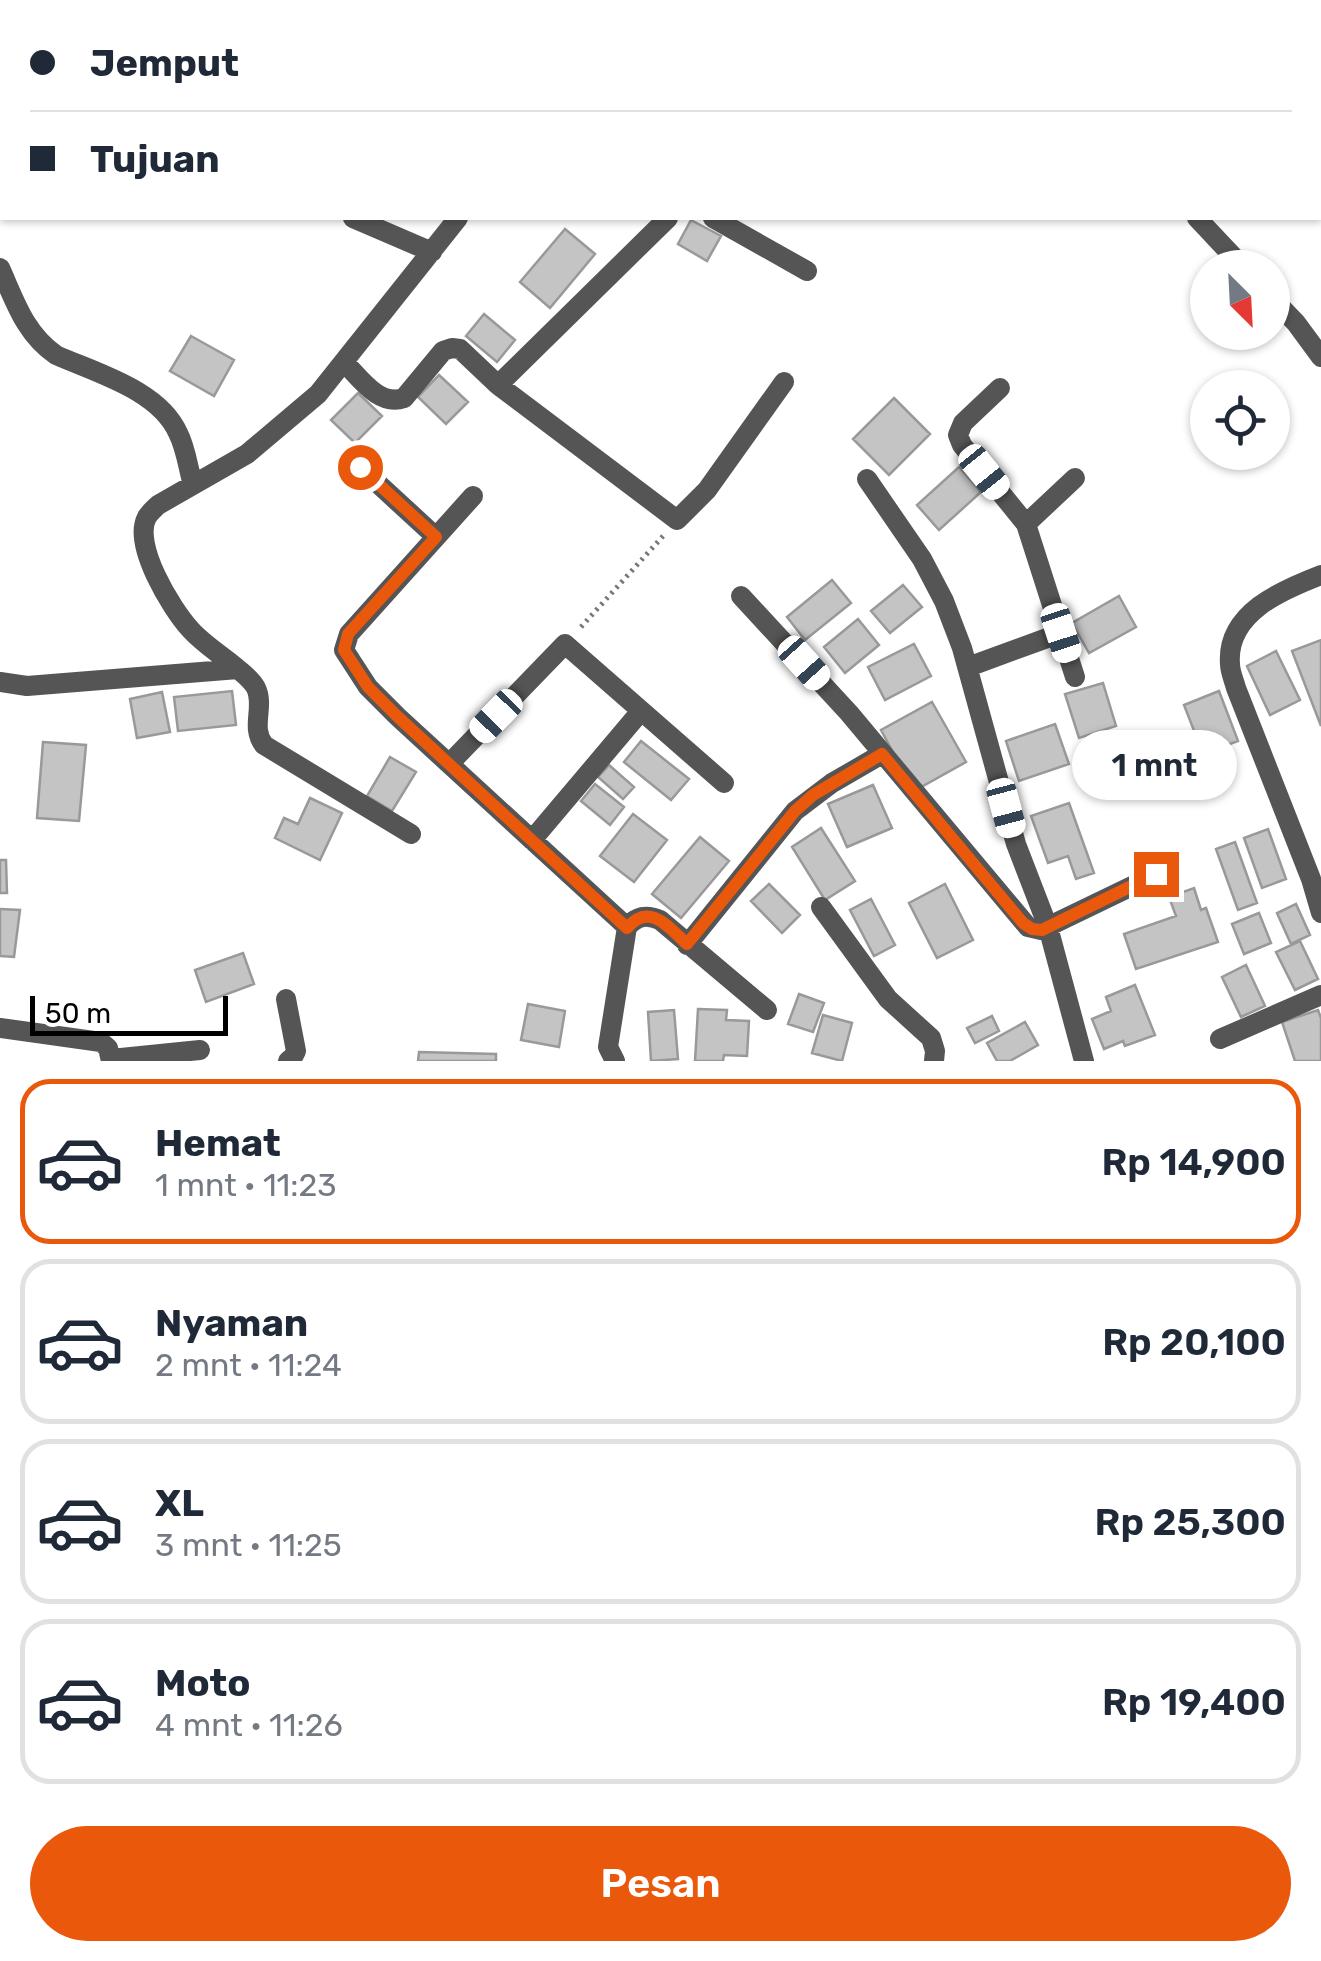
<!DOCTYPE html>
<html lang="id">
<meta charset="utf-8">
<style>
:root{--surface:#fff;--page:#f6f6f7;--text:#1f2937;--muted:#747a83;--line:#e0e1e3;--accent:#ea580c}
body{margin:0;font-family:Rubik,sans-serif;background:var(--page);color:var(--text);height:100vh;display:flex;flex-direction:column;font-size:38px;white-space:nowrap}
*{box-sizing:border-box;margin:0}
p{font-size:32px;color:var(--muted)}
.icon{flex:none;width:55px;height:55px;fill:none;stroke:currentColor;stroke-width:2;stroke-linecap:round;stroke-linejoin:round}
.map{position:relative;height:1061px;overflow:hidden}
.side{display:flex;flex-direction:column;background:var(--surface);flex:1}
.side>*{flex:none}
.banner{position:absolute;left:0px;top:0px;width:1322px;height:220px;box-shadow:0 2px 8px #0004;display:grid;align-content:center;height:220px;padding:0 30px;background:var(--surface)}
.needle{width:65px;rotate:156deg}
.controls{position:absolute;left:1190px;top:250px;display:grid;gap:20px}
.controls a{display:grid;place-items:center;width:100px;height:100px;border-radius:50%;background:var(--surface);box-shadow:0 2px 8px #0004;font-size:50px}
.scale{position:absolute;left:30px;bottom:25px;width:198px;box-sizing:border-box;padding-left:10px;border:5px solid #000;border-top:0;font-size:28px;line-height:35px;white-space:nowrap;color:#000;-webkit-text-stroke:8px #fff;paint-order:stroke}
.end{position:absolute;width:45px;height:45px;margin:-22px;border:12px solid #ea580c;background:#fff;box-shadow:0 0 0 5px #fff}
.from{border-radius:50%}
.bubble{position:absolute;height:70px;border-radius:35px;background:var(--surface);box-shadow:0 2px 8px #0004;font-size:32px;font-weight:600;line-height:70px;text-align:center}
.car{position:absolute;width:30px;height:60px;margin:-30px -15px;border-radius:12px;box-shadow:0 0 8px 2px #0007;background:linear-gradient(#fff 24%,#345 0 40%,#fff 0 76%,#345 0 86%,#fff 0)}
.banner b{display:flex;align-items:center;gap:35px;height:95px;font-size:38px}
.banner b+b{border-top:2px solid var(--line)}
.banner i{width:25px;height:25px;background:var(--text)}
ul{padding:18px 0 0;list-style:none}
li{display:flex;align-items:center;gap:30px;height:165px;margin:0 20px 15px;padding:0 10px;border:5px solid var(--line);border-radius:30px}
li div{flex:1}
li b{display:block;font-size:38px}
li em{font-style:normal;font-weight:600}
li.current{border-color:var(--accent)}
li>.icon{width:90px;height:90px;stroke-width:1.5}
.button{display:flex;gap:20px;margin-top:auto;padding:20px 30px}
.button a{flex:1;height:115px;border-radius:60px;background:var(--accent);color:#fff;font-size:40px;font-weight:600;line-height:115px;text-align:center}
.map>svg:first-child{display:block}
.building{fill:#c4c4c4;stroke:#999;stroke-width:2.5}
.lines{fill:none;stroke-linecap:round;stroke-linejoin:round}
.path{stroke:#777;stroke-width:5;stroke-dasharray:2.5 5;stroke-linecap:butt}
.street{stroke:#555;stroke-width:20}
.route{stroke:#ea580c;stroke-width:12}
</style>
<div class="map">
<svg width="1321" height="1061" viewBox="0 0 1321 1061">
<rect width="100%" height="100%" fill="#fff"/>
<path class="building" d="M691,220L721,236L707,261L678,244Z
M565,229L595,254L550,308L520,282Z
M484,314L515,340L497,362L466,336Z
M191,336L234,360L214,396L170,371Z
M439,375L468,402L446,424L418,397Z
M358,393L382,416L355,443L331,420Z
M894,398L930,434L889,475L853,439Z
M959,467L981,492L939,530L917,505Z
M832,580L851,603L805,640L787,617Z
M903,585L922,607L890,633L871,611Z
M1119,596L1136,627L1089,653L1072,623Z
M858,619L879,645L845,673L824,647Z
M1321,640V726L1292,651Z
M914,644L931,676L885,700L868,667Z
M1276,651L1300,700L1270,715L1247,666Z
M1103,683L1116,726L1079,738L1065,694Z
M232,691L236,725L178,731L174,697Z
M1219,691L1238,741L1203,754L1184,705Z
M162,692L170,732L137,738L130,699Z
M932,702L966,762L914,791L881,730Z
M1055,724L1069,764L1019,781L1006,741Z
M641,741L689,779L671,800L624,762Z
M43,742L86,745L79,821L37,818Z
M390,757L416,772L392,811L367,796Z
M609,765L634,787L623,799L598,777Z
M595,784L624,807L610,825L581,801Z
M873,785L892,828L847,847L828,804Z
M310,798L342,813L320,860L275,838L284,818L298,824Z
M1069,803L1094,873L1076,879L1068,856L1048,863L1031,816Z
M633,814L667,840L634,882L600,856Z
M821,828L855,881L825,900L792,847Z
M1268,829L1286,879L1262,888L1244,838Z
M700,837L729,861L681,918L652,894Z
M1235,842L1257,903L1238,910L1216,849Z
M0,860H6L7,893H0Z
M769,884L800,915L782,933L751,901Z
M945,884L973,940L937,958L909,903Z
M1194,888L1201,910L1206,908L1218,942L1136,969L1124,934L1176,916L1169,897Z
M871,899L895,945L874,956L850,910Z
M1296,904L1310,935L1291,944L1277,913Z
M0,909L20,910L14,957L0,956Z
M1259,913L1271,943L1244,954L1232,924Z
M1300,941L1318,979L1295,990L1276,952Z
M243,953L254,984L206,1002L195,970Z
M1246,965L1265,1006L1241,1017L1222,977Z
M1135,985L1155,1035L1125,1046L1123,1041L1104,1049L1092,1019L1111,1011L1106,997Z
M799,994L824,1003L813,1032L788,1024Z
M528,1004L565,1011L559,1047L521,1040Z
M698,1009L727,1010L726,1020L749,1021L747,1056L724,1055L723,1061H695Z
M674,1010L678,1059L651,1061L648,1012Z
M1318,1010L1321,1018V1061H1295L1282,1022Z
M823,1015L852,1023L842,1061L812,1053Z
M992,1016L999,1031L975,1043L967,1028Z
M1025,1022L1038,1045L1010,1061H997L987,1043Z
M419,1052L496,1054V1061H418Z"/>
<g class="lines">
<path class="path" d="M581,627L664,535"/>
<path class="street" d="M644,0L648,2
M143,2L145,0
M417,2L419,0
M622,2L624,0
M0,145L2,143
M353,218L432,252
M713,218L807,271
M1197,218L1244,268
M0,268C15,301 25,334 56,355C96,373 159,390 178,433C186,448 188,468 193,485
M1272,298L1296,323L1321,357
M344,362C360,378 379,407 404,398L443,351L452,348L460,349L498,385L668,218
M498,385L677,520L707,490L784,382
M1000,388L963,423L958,435L962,445L1026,524L1075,677
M360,467L436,537
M867,479L922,559L944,601L962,648L1016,844L1048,927L1084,1061
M473,496L349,634L344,650L368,687L398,717L627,927
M1026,524L1075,478
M1321,575C1282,590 1226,613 1230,664C1230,672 1234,680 1236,688L1311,879L1321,913
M741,596L849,713L1028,927L1041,930L1157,874
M968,667L1061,633
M238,669C245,675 252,680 256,688C265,707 250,727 264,745L411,834
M0,682L27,686L238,669C223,656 203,644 190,629C171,608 132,544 147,517C150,512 154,509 158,505L247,454L318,394L458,218
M450,763L565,644L724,783
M532,840L641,711
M821,907L888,999L931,1038L935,1051L934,1061
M627,927C637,916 646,914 660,920L767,1010
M687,945L795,811L832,783L882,754
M286,999L296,1051L293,1057L288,1061
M0,1028L101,1042L108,1048L111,1061
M1220,1039L1321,995
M111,1059L200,1050
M615,1061L608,1047L627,927"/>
</g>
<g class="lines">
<path class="route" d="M360,467L436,537L348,634L344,650L368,687L398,717L627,928C650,901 669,928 687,944L795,811L813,795L882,754L1023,923L1032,929L1042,930L1156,874"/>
</g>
</svg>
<div class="controls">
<a><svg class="needle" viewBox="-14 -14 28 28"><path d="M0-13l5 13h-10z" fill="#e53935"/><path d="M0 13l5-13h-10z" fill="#747a83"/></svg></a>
<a><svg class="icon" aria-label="locate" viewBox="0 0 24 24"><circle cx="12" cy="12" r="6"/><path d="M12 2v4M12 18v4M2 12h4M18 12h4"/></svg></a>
</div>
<div class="scale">50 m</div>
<i class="end from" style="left:360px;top:467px"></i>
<i class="end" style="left:1156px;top:874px"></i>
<div class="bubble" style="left:1072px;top:730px;width:165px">1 mnt</div>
<i class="car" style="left:984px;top:472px;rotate:141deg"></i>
<i class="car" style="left:1061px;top:633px;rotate:162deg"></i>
<i class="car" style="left:804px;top:663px;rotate:138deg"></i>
<i class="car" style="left:496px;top:716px;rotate:224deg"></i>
<i class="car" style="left:1006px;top:808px;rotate:165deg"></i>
<div class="banner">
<b><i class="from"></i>Jemput</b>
<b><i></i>Tujuan</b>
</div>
</div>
<section class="side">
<ul>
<li class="current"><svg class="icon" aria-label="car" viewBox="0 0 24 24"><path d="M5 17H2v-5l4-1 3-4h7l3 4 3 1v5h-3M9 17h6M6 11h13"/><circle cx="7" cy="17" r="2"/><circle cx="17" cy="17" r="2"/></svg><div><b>Hemat</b><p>1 mnt · 11:23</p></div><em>Rp 14,900</em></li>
<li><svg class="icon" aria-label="car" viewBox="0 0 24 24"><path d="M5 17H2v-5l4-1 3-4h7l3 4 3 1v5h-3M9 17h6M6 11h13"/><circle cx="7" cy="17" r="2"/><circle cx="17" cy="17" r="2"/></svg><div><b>Nyaman</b><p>2 mnt · 11:24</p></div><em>Rp 20,100</em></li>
<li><svg class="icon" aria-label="car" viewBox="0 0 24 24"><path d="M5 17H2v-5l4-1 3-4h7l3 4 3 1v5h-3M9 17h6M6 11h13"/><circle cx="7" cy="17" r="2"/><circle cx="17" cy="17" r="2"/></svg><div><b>XL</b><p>3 mnt · 11:25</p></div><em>Rp 25,300</em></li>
<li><svg class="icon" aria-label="car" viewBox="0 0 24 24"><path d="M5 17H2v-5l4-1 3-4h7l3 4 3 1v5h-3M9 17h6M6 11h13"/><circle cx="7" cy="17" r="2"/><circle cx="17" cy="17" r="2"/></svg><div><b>Moto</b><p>4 mnt · 11:26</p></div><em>Rp 19,400</em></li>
</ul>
<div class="button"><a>Pesan</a></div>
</section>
